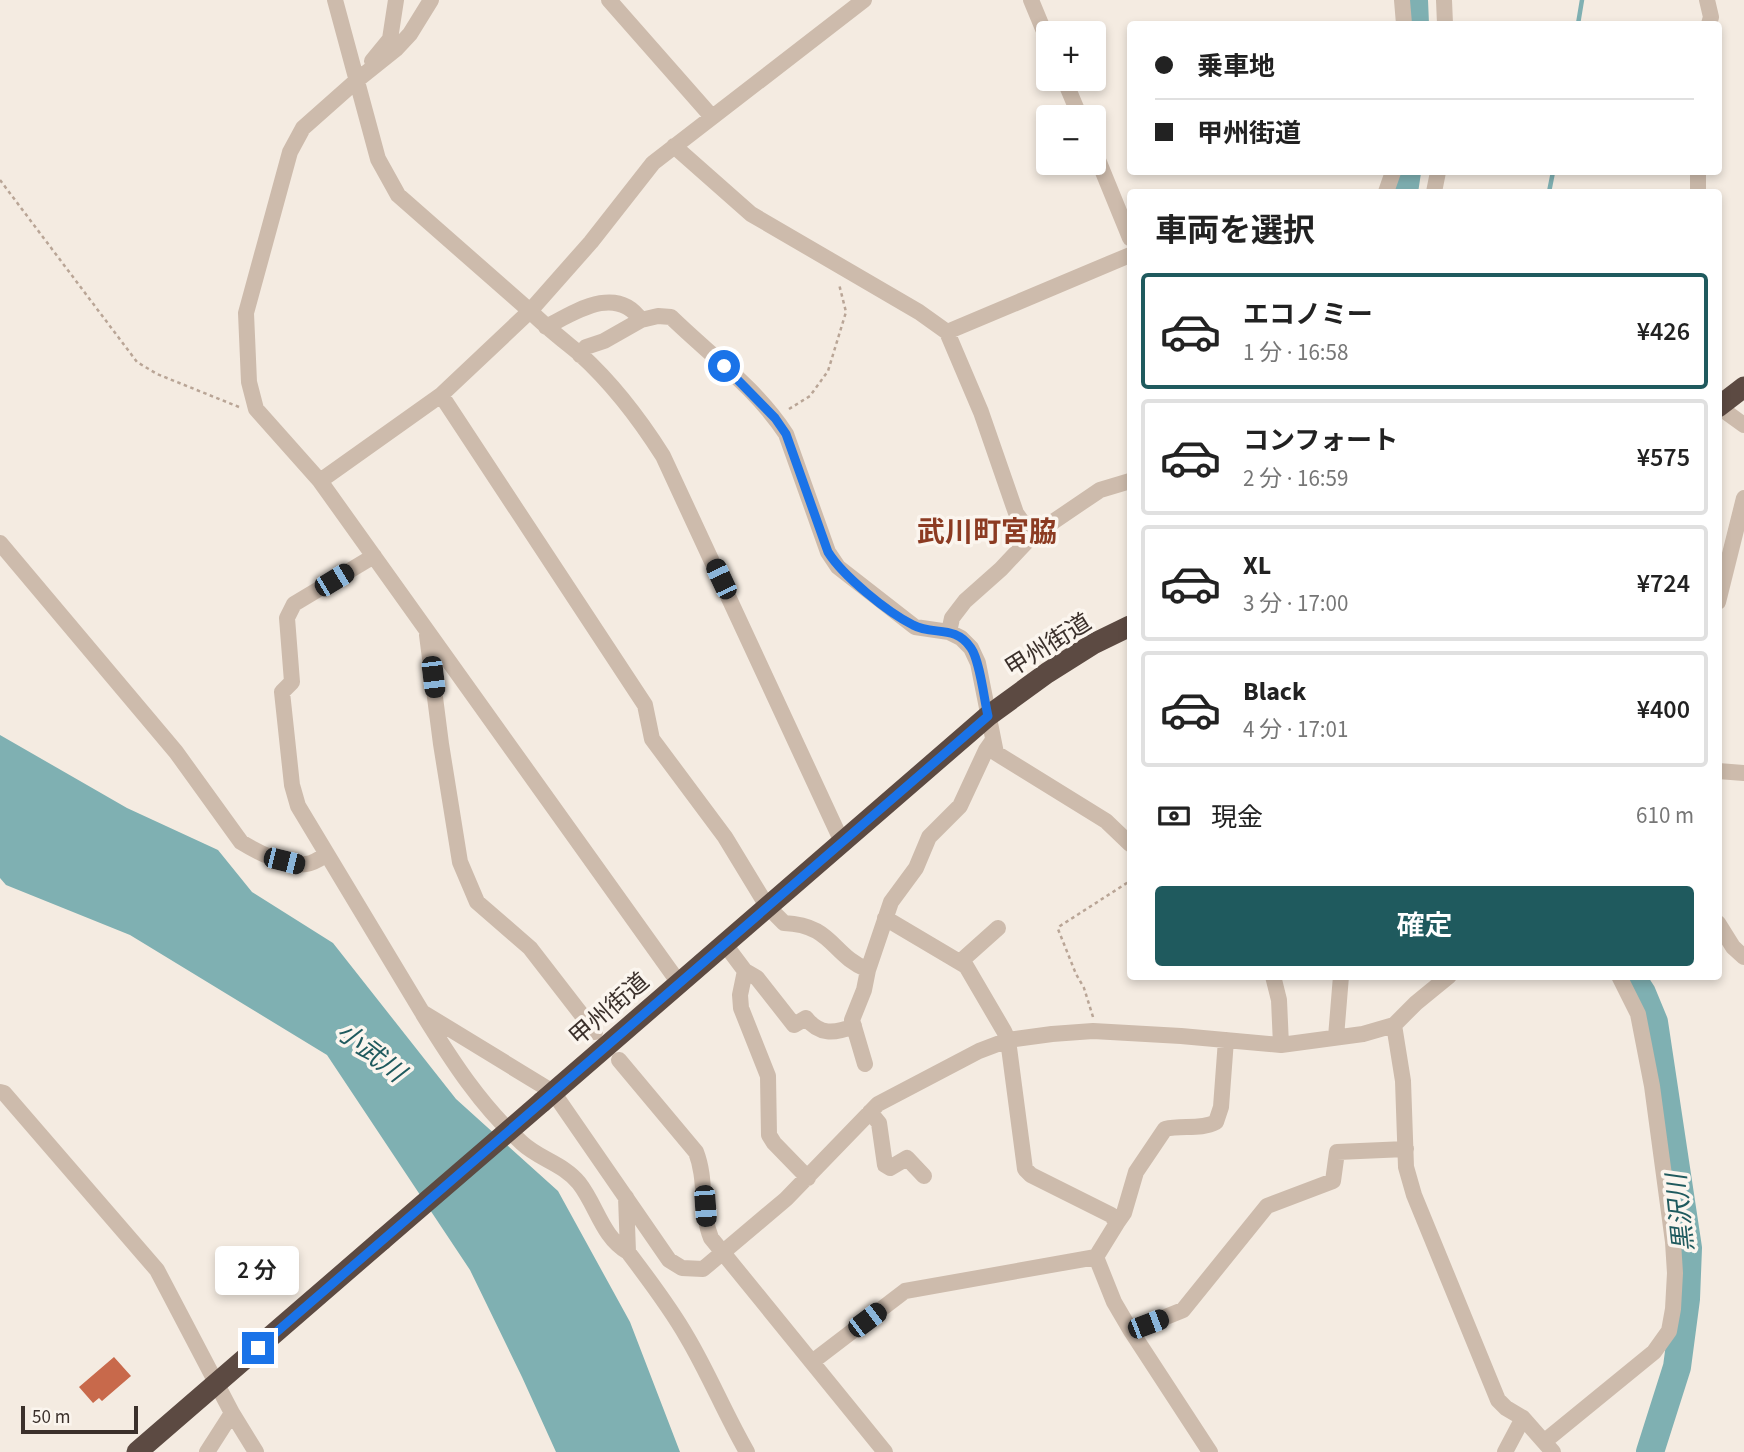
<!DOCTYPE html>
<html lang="ja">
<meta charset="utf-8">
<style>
:root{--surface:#fff;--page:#f6f6f6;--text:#222;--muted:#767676;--line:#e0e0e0;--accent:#1f5a5e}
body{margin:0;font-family:"Source Sans 3","Noto Sans JP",sans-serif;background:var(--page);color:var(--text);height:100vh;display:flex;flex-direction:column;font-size:26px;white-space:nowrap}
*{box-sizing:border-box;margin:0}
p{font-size:23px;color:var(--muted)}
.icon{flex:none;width:38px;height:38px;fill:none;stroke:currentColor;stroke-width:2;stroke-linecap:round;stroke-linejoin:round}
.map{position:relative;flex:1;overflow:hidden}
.side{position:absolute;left:1127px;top:189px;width:595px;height:791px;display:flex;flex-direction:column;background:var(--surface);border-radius:7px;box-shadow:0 4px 10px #0003}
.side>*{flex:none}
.hud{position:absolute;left:1127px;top:21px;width:595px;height:154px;border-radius:7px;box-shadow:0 4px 10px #0003;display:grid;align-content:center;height:154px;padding:0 28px;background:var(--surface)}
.fabs{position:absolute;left:1036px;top:21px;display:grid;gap:14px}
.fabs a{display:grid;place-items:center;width:70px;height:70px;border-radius:7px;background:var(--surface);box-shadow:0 4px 10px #0003;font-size:35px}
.scale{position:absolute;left:21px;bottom:18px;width:117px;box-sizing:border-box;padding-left:7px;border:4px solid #3b302b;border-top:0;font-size:19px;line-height:24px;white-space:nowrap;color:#3b302b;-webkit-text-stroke:5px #fbf5ee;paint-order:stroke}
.end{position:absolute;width:32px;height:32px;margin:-16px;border:9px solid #1a73e8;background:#fff;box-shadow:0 0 0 4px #fff}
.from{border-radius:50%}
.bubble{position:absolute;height:49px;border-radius:7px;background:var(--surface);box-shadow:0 4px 10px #0003;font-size:23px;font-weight:600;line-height:49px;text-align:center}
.car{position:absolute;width:21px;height:42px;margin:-21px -10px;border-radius:9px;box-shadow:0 0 5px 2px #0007;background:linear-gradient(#222 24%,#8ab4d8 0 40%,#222 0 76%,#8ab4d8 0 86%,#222 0)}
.hud b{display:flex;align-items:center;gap:24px;height:66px;font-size:26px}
.hud b+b{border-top:2px solid var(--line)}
.hud i{width:18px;height:18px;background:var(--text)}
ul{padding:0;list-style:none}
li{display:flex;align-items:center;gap:21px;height:116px;margin:0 14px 10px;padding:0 14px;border:4px solid var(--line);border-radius:7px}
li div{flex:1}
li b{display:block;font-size:26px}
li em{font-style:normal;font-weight:600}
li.on{border-color:var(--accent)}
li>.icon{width:63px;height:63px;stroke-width:1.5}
h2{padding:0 28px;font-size:32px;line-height:84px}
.pay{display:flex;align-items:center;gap:18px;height:77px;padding:0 28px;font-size:26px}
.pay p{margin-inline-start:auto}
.primary-button{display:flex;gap:14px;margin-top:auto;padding:14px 28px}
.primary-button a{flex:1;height:80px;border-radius:7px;background:var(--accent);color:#fff;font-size:28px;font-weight:600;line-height:80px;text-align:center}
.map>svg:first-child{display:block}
.water{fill:#7fb0b2}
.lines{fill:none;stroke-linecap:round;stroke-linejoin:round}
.stream{stroke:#7fb0b2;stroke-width:4.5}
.river{stroke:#7fb0b2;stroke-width:28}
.building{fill:#c8694b}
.path{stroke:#b9a596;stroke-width:2.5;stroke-dasharray:3.5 3.5;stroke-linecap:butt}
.minor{stroke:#cdbbac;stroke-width:16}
.highway{stroke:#5c4a42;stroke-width:21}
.highway-bridge{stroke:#5c4a42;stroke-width:21}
.route{stroke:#1a73e8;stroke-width:9}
.labels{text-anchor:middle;stroke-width:7;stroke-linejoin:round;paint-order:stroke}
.street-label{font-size:24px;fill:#3b302b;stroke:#fbf5ee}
.water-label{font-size:26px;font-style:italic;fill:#1f5a5e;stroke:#fbf5ee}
.quarter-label{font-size:28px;font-weight:bold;fill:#8c3b22;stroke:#fbf5ee}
</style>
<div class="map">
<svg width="1744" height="1452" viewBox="0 0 1744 1452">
<rect width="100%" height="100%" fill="#f4ebe1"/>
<path class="water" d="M0,735L127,808L218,850L252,892L333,943L456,1099L558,1191L630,1322L680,1452H556L522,1377L470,1270L327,1055L130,935L6,885L0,878Z"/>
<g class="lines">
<path class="stream" d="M1578,24L1582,0
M1549,192L1553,172"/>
<path class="river" d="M1414,0L1415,24
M1404,192L1407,172
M1631,976L1642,993L1654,1022L1688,1248L1686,1299L1677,1367L1650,1452"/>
</g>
<path class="building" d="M114,1357L131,1376L102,1401L99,1398L93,1403L79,1387Z"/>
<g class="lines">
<path class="path" d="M0,180L137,362L157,374L239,407
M789,409L810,396L828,371L846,312L839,284
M1093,1017L1084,988L1076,974L1058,929L1060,926L1130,881"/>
<path class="minor" d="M335,0L378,159L398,195L530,311C546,327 563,340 580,354C613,384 639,418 663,456L842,842
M431,0L410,34L396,49L356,81L303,128L290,152L246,313L249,382L256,409L320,481L679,983
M609,0L712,117
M1031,0L1048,41
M1402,0L1404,24
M1444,0L1445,24
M1707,0L1711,17L1709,24
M372,61L390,39L396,0
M1064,79L1080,117
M674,146L751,214L919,312L947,332L981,412L1016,513L1032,536
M1094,150L1130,238
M1386,192L1393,172
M1434,192L1438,172
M1698,192V172
M546,327C575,312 616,284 641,320
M947,332L1130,255
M580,355L586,347L604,341L641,320L658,316L671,317C710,355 756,388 786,434L828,552L838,567L915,627L949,632L961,638L971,648L978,663L996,753L1106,821L1130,844
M441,395L645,705L652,739L725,837L767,906L784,923C833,925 831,955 868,970
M1719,407L1744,425
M320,481L441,395L530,311L591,242L653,163L864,0
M0,543L176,752L241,842C257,852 287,867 306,864C314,863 321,858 327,854
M374,556L294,604L287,618L292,682L282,692L292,785L298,806L422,1012L553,1092L669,1260L682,1268L703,1269L786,1199L878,1104L979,1051L1008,1040L1052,1034L1093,1031L1181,1036L1281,1045L1363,1034L1394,1025L1416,1003L1449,976
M1718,602L1744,498
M949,632L952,618L965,601L1001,569L1032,536L1100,490L1130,481
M427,635L441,744L460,862L477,902L530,948L595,1032
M1718,771L1744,773
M1718,923L1733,947L1744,957
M724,943L745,971L757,978L794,1025L806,1018C819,1035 834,1034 854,1026
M960,962L998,928
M745,971L740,995L741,1008L768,1076L769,1135L774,1143L808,1178
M1273,976L1279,1000L1281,1045
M423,1014C452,1061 481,1106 522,1143C539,1159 564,1164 579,1183C597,1206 602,1237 628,1252L626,1197
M1394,1025L1403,1081L1406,1167L1414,1195L1498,1400L1506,1408L1523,1418L1553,1452
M1336,1037L1341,976
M619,1060L696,1152C707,1180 700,1211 711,1238L885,1452
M865,1064L852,1020L864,990L868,970L891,902L916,868L929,837L960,806L986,750L993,740
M0,1092L4,1093L157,1270L232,1413L207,1452
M870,1112L879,1123L885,1165L890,1168L907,1158L924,1176
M1117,1223L1124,1213L1136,1172L1165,1129C1182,1125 1201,1130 1216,1122L1221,1107L1226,1040
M628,1252C649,1280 670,1307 687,1337C709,1374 725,1414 747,1452
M1096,1257L1114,1302L1131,1331L1210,1452
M1131,1331L1183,1310L1267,1206L1333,1181L1337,1152L1406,1149
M812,1362L905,1291L1096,1257L1117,1223L1111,1215L1031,1175L1025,1169L1008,1040L1004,1031L966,966L885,918
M232,1413L256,1452
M1545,1441L1654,1352L1669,1331L1673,1309L1675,1273L1673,1242L1652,1086L1638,1014L1619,976
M1505,1452L1523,1418"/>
<path class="highway" d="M1718,407L1744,387
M542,1102L988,716L1047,673L1093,644L1130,626
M137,1452L382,1240"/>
<path class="highway-bridge" d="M382,1240L542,1102"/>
</g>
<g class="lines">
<path class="route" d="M258,1348L988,716C984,699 980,661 971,648C955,624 933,636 913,625C887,612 843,576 828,552L786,434L775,418L724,366"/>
</g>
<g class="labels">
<g class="street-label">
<text transform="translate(1048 645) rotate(-32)" y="8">甲州街道</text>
<text transform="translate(609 1009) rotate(-41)" y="8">甲州街道</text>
</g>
<g class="water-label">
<text transform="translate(371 1052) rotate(38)" y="9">小武川</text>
<text transform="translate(1680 1213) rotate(-96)" y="9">黒沢川</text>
</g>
<g class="quarter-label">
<text x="987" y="541">武川町宮脇</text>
</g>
</g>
</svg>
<div class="fabs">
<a>+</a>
<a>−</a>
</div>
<div class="scale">50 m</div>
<i class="end from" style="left:724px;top:366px"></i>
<i class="end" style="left:258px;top:1348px"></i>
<div class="bubble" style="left:215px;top:1246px;width:84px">2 分</div>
<i class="car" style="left:721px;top:579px;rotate:335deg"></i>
<i class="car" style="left:334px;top:580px;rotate:59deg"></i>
<i class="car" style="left:433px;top:677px;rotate:173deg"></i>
<i class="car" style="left:284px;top:861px;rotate:104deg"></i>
<i class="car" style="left:705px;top:1206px;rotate:176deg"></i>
<i class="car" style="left:867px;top:1320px;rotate:53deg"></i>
<i class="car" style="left:1148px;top:1324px;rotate:69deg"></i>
<div class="hud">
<b><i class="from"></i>乗車地</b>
<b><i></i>甲州街道</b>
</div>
<section class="side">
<h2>車両を選択</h2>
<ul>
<li class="on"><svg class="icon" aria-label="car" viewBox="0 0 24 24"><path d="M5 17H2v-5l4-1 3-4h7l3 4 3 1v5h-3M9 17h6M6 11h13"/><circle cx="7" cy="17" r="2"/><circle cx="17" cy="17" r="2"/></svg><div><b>エコノミー</b><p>1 分 · 16:58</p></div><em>¥426</em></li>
<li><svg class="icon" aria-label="car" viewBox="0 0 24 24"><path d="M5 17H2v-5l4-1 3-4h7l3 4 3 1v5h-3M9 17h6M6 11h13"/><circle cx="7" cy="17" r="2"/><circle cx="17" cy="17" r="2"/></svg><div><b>コンフォート</b><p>2 分 · 16:59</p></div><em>¥575</em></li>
<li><svg class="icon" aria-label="car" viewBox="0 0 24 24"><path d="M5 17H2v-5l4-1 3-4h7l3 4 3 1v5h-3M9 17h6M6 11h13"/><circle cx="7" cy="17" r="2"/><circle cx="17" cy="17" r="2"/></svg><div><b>XL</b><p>3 分 · 17:00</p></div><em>¥724</em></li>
<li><svg class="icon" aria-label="car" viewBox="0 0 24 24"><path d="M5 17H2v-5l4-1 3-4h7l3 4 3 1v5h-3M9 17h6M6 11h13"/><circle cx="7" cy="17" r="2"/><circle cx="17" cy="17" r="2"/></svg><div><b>Black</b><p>4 分 · 17:01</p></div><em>¥400</em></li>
</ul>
<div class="pay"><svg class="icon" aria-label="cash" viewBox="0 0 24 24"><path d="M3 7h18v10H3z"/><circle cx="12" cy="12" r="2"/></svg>現金<p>610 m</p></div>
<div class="primary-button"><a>確定</a></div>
</section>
</div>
